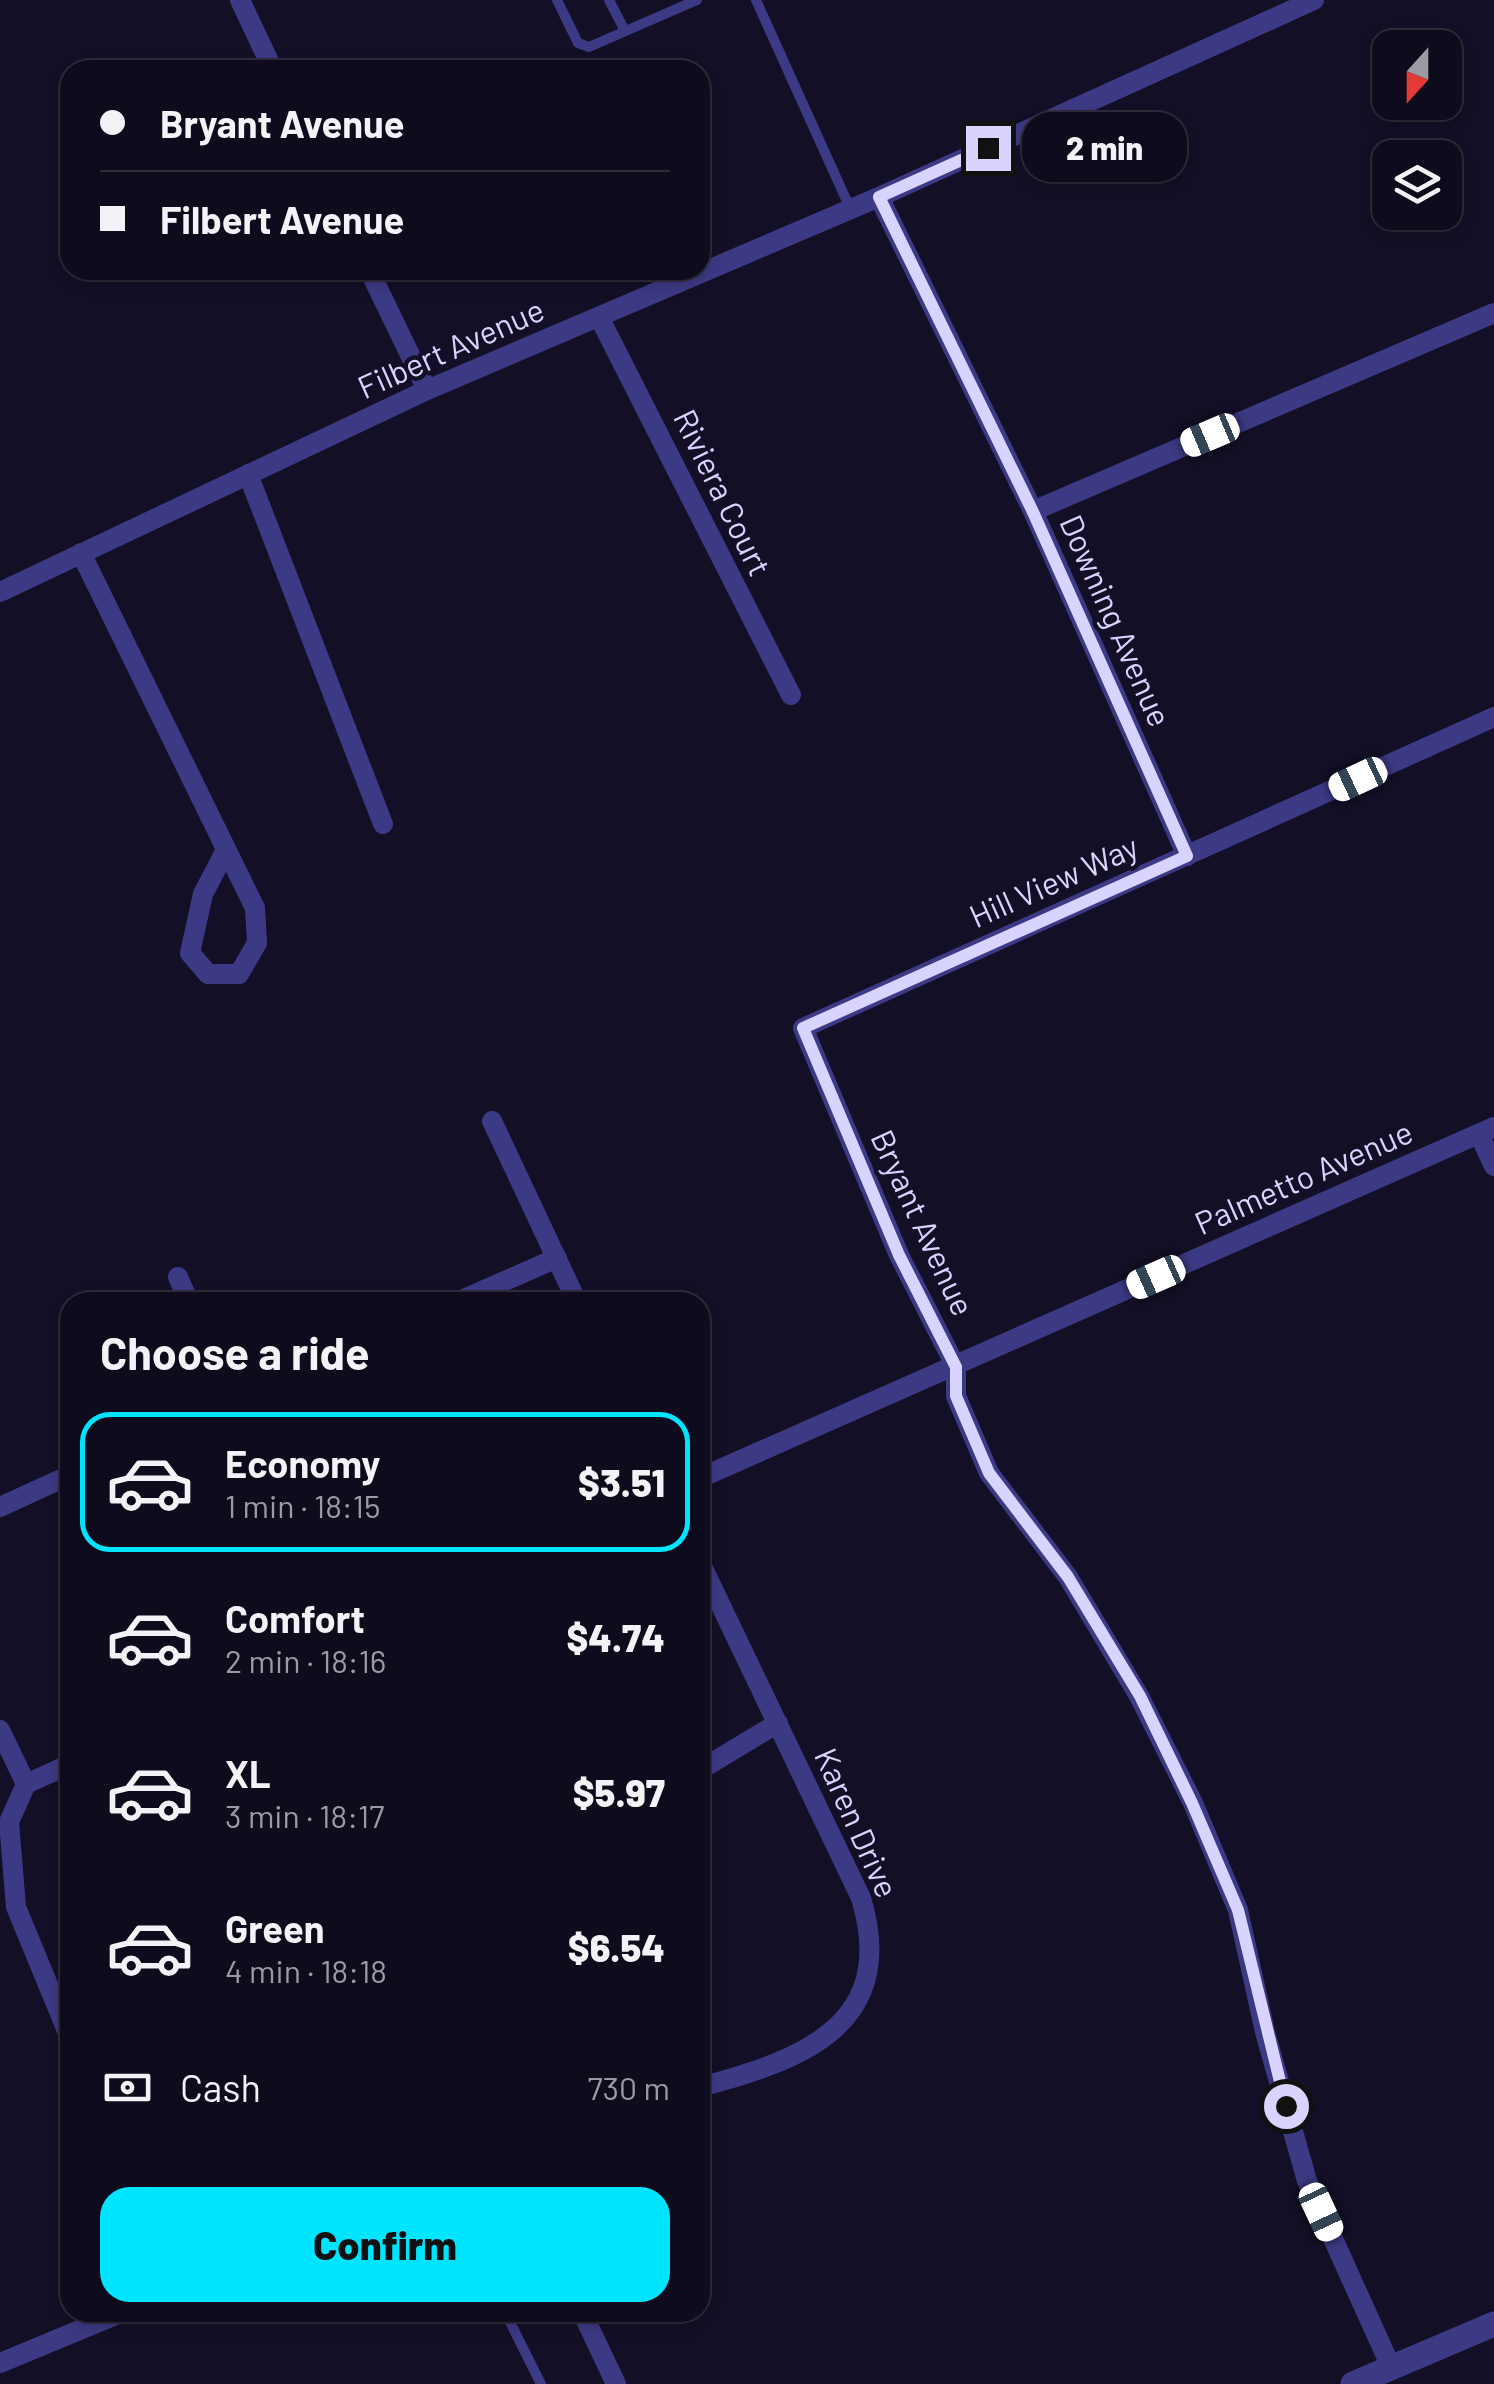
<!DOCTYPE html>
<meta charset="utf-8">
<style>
:root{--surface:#0e0b1c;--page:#1c1929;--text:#f1f3f6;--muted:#9b9ba3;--line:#2e2b3b;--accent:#00e5ff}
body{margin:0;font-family:Barlow,sans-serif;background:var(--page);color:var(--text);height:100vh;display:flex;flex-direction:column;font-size:38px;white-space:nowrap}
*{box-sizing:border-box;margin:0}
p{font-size:32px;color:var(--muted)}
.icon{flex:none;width:55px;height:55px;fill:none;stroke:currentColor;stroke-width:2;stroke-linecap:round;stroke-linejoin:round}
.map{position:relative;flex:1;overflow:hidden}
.details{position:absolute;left:60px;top:1292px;width:650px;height:1030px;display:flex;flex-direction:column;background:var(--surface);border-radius:30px;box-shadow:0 5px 15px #0003,0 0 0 2px var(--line)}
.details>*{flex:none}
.banner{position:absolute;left:60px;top:60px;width:650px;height:220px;border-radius:30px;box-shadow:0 5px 15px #0003,0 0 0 2px var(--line);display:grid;align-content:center;height:220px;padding:0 40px;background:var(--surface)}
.needle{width:65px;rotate:201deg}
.controls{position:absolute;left:1372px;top:30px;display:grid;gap:20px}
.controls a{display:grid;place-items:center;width:90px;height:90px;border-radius:20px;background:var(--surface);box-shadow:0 5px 15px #0003,0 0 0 2px var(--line);font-size:50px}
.end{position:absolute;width:45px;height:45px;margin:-22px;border:12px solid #d9d4ff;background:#111;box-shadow:0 0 0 5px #111}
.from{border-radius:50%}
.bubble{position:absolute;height:70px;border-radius:30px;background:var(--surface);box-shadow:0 5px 15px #0003,0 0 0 2px var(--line);font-size:32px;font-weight:800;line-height:70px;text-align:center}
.car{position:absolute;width:30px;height:60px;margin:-30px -15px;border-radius:12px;box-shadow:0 0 8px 2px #0007;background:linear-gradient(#fff 24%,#345 0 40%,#fff 0 76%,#345 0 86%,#fff 0)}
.banner b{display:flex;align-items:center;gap:35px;height:95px;font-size:38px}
.banner b+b{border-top:2px solid var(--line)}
.banner i{width:25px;height:25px;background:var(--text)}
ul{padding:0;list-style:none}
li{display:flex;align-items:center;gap:30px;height:140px;margin:0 20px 15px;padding:0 20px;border:5px solid transparent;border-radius:30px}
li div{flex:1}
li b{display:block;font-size:38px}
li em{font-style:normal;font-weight:800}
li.current{border-color:var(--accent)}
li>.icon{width:90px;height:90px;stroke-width:1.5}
h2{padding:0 40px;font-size:45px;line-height:120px}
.pay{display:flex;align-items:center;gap:25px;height:110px;padding:0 40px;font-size:38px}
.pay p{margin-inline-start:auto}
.cta{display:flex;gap:20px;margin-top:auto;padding:20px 40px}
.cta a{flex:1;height:115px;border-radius:30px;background:var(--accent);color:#111;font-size:40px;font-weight:800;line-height:115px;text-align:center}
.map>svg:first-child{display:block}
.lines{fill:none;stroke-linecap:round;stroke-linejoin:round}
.service{stroke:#3d3a85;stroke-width:10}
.minor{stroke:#3d3a85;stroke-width:20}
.tertiary{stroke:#3d3a85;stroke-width:25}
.route{stroke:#d9d4ff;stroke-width:12}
.labels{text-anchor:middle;stroke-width:9;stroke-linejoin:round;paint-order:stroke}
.street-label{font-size:32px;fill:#d9d4ff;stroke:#130f26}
</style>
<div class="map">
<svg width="1494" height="2384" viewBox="0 0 1494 2384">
<rect width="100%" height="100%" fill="#130f26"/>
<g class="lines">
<path class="service" d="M557,0L578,43L589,47L697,0
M609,0L625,31
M756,0L850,208
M514,2312L510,2322L541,2384"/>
<path class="minor" d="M240,0L273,70
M879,197L1033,511L1187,856
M369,270L427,390
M599,317L791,695
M248,474L383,824
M1033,511L1494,313
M81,553L255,908L257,943L239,974H208L190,953L203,894L226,850
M0,592L427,390L879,197L1314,0
M492,1121L577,1302
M1479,1134L1494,1166
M178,1277L189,1302
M457,1302L557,1258
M700,1478L1494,1127
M0,1507L70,1475
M700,1562L861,1898C899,2024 803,2060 700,2087
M0,1730L26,1784L9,1822L16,1907L70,2038
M700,1770L778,1723
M26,1784L70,1764
M582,2312L616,2384
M0,2363L123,2312
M1391,2367L1307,2181L1265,2032L1238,1910L1193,1803L1139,1696L1068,1577L989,1473L956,1396V1367L899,1255L803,1028L1494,717"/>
<path class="tertiary" d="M1353,2384L1494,2324"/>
</g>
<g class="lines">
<path class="route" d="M988,148L879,197L1033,512L1187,856L803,1028L899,1255L956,1367V1396L989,1473L1068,1577L1140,1696L1192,1803L1238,1910L1286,2106"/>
</g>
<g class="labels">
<g class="street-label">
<text transform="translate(451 349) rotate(-24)" y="11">Filbert Avenue</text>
<text transform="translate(722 493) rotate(64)" y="11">Riviera Court</text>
<text transform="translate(1115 621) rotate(66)" y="11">Downing Avenue</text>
<text transform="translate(1054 882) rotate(-24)" y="11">Hill View Way</text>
<text transform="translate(1304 1178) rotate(-24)" y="11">Palmetto Avenue</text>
<text transform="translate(922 1223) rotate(65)" y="11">Bryant Avenue</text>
<text transform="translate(856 1823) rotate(66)" y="11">Karen Drive</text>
</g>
</g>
</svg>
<div class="controls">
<a><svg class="needle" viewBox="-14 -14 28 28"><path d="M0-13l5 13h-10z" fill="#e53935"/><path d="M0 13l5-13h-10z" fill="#9b9ba3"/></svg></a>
<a><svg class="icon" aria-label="layers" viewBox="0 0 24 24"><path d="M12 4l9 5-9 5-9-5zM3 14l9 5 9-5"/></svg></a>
</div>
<i class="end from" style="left:1286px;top:2106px"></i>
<i class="end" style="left:988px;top:148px"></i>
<div class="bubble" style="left:1022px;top:112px;width:165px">2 min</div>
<i class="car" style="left:1210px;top:435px;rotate:247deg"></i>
<i class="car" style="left:1358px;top:779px;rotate:245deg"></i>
<i class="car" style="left:1156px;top:1277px;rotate:246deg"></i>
<i class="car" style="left:1321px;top:2212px;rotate:155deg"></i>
<div class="banner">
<b><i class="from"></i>Bryant Avenue</b>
<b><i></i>Filbert Avenue</b>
</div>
<section class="details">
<h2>Choose a ride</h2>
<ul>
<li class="current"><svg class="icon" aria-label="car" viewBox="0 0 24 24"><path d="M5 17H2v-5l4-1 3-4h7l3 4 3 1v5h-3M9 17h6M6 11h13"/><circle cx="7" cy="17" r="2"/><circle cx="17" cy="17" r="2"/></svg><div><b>Economy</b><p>1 min · 18:15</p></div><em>$3.51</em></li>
<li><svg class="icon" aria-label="car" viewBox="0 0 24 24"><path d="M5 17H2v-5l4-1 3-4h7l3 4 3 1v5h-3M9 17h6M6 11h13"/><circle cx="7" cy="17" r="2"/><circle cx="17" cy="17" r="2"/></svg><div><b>Comfort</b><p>2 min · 18:16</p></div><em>$4.74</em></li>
<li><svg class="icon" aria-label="car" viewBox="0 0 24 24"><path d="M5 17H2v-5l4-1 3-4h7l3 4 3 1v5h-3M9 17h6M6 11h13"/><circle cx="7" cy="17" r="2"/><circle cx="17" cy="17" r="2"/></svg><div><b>XL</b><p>3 min · 18:17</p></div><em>$5.97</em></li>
<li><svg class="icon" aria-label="car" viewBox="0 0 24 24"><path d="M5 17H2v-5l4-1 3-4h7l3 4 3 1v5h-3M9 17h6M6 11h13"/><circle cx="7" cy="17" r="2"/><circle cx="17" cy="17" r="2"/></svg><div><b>Green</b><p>4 min · 18:18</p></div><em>$6.54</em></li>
</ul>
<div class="pay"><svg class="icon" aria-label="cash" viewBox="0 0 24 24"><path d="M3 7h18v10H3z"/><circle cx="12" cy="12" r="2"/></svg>Cash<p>730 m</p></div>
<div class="cta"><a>Confirm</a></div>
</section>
</div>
